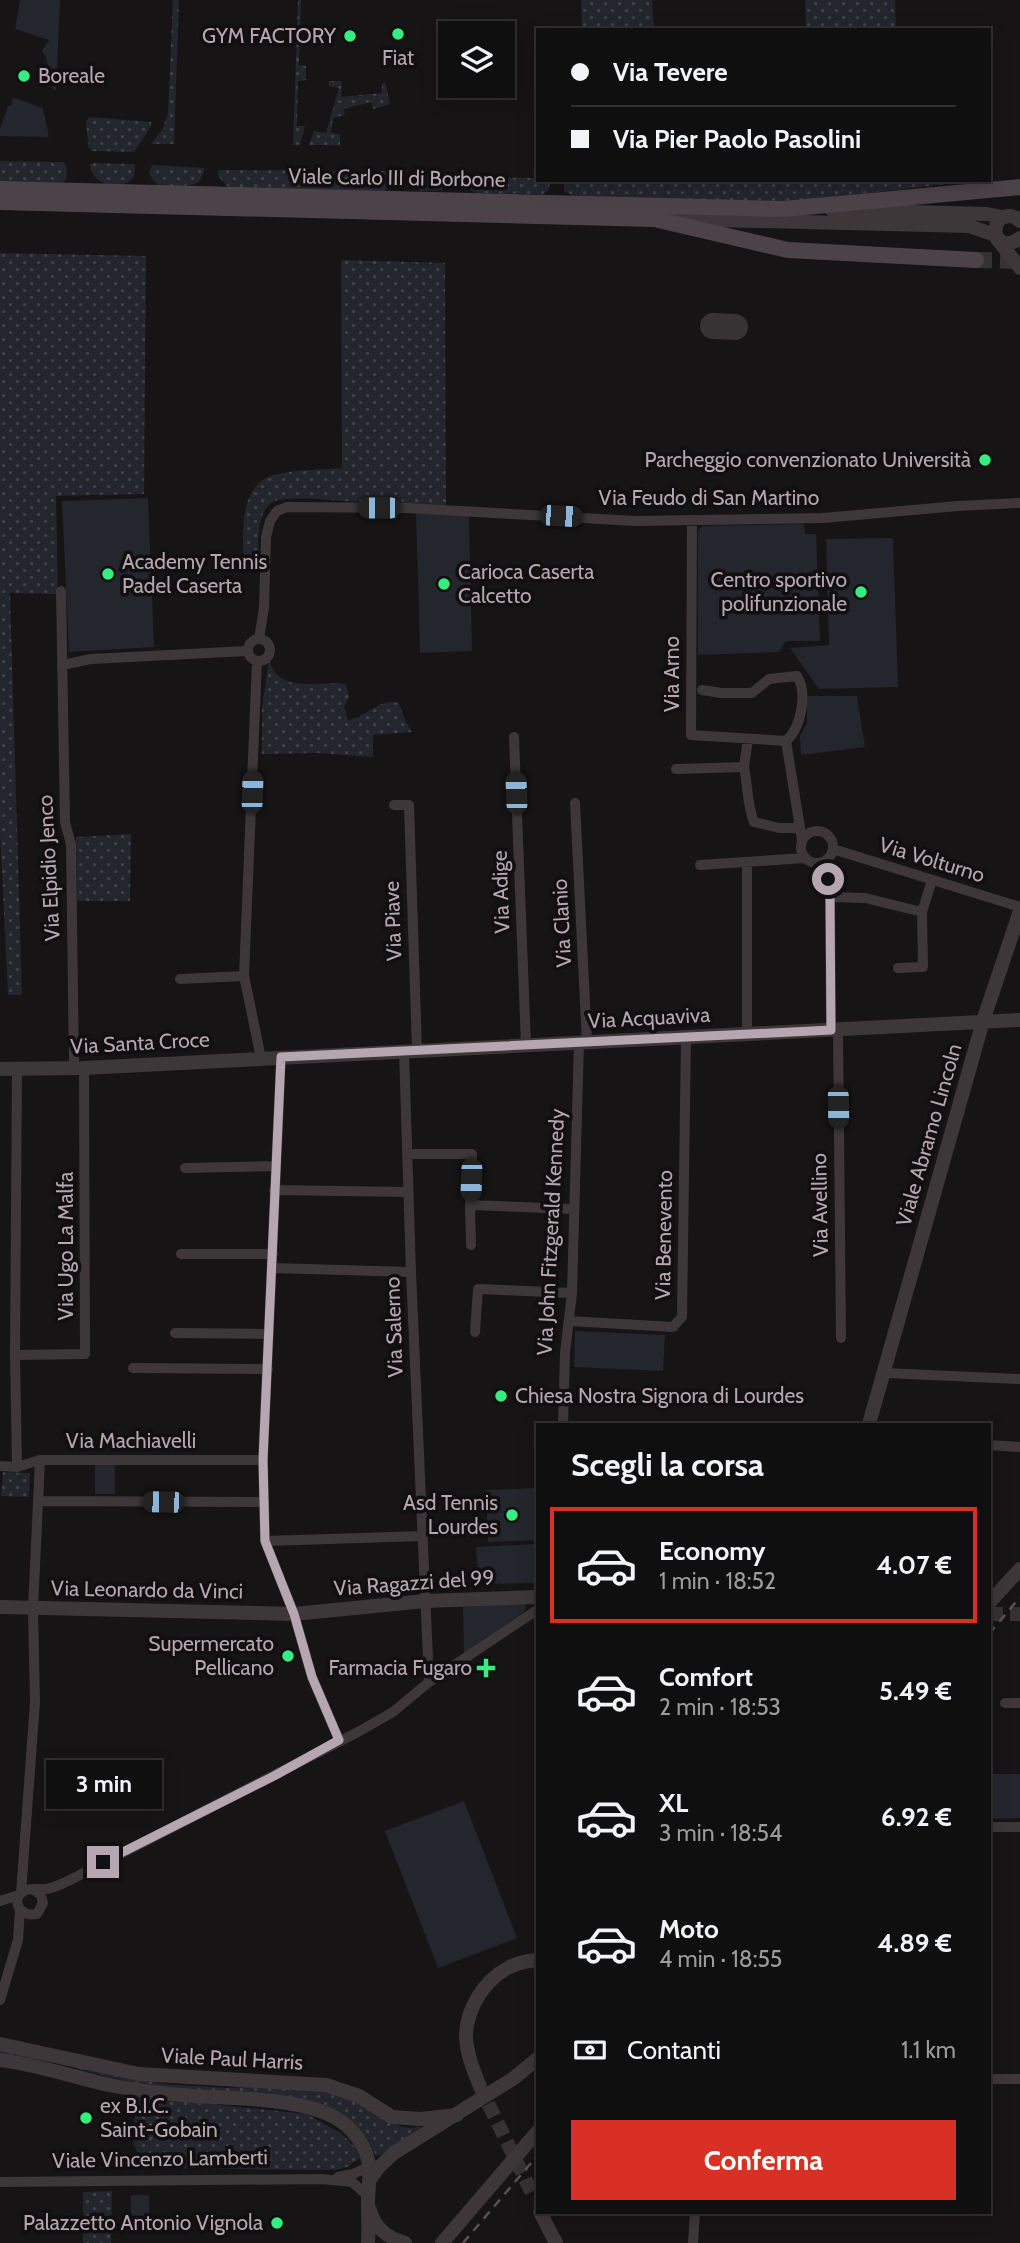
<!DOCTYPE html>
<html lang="it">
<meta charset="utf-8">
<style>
:root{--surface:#100f0f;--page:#1e1d1d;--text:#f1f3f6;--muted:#9c9c9e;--line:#302f2f;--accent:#d93025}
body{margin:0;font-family:Cabin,sans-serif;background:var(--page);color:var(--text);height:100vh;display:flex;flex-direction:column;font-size:26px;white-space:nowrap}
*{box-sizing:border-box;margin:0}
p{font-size:23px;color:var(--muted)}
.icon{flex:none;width:38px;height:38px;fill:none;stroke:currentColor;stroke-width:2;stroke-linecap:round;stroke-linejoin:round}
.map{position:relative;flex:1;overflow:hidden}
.panel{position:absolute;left:536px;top:1423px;width:455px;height:791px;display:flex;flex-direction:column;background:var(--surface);border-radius:0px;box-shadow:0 4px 18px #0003,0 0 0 2px var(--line)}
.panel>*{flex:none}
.guide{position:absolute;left:536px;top:28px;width:455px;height:154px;border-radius:0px;box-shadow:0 4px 18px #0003,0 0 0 2px var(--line);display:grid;align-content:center;height:154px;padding:0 35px;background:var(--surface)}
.fabs{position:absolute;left:438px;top:21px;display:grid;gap:14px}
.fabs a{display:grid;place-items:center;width:77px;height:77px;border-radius:0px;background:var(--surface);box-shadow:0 4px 18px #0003,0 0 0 2px var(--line);font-size:35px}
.end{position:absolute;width:32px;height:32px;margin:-16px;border:9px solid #b6a6af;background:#111;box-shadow:0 0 0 4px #111}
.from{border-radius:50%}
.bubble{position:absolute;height:49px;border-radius:0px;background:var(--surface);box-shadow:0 4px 18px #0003,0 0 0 2px var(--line);font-size:23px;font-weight:800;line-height:49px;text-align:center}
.car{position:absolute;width:21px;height:42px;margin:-21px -10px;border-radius:9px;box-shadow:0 0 5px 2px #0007;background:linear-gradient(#222 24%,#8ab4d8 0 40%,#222 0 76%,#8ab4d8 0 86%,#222 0)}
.guide b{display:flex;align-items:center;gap:24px;height:66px;font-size:26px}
.guide b+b{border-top:2px solid var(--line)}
.guide i{width:18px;height:18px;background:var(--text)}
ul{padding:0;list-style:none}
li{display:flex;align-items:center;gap:21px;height:116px;margin:0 14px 10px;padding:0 21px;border:4px solid transparent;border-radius:0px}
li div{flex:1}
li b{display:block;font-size:26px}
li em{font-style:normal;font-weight:800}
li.active{border-color:var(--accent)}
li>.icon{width:63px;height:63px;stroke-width:1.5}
h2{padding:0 35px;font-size:32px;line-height:84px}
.pay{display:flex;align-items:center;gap:18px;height:77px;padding:0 35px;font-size:26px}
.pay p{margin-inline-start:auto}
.action{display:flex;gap:14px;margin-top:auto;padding:14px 35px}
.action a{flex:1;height:80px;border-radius:0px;background:var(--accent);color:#fff;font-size:28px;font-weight:800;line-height:80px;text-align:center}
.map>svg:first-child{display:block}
.grass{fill:url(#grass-dots)}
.green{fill:#24262e}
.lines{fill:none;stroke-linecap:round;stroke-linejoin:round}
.taxiway{stroke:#373234;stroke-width:26}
.tertiary-tunnel{stroke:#363133;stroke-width:14;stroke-dasharray:14 7;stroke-linecap:butt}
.secondary-tunnel{stroke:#363133;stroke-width:16;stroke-dasharray:16 8;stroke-linecap:butt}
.minor{stroke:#3d3739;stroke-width:10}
.tertiary{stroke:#3d3739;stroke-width:14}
.secondary{stroke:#4b4347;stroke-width:16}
.rail{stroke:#585054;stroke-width:2.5;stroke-dasharray:9 7;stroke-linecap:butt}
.route{stroke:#b6a6af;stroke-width:9}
.poi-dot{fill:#34ee81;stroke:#110f0f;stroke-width:2.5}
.labels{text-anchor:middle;stroke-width:7;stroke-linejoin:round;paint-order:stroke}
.poi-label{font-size:21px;fill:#b6a6af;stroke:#110f0f;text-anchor:end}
.street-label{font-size:21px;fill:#b6a6af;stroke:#110f0f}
</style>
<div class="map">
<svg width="1020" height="2243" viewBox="0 0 1020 2243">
<defs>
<pattern id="grass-dots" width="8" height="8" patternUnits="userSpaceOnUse" patternTransform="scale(1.75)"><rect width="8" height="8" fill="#24262e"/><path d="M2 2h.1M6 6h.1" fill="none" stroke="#42424a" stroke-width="1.8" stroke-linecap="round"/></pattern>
</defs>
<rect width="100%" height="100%" fill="#161414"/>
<path class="grass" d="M173,0H179L174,144H151L162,130L168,114Z
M298,0H301L299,65L306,66V80L298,81L297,126H305L300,145H293Z
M581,0H652L654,30H582Z
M805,0H895L896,30H806Z
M329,81H342L341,97L382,93V84L385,82L390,104L373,109L371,102L343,109L345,115L333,118L331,132L340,135V145H309L314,131L326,133L339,88L329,86Z
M89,117L151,122L152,125L134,152L92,151L89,148L86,123Z
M0,161L64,162C68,169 68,176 63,183L0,182Z
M94,163L135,164L134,177C121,193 92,186 90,164Z
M152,165L204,168C203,187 189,186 173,186C169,186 165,187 161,186C155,184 152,178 149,173Z
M218,170L391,171L393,182L385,191L233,188L227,186L218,176Z
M410,174L448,175L447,182L442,190L420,191L412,182Z
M465,177L537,178V180H550L549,190L543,194L476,193L468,188Z
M565,181L948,184L795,201L578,199L564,191Z
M0,253L146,256L144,494L56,496L58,594L10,593L22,995H8L0,831Z
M341,260L445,263L446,505C420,505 395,504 370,503C352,502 286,494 273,502C254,512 259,550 259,568H244C243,542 238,492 266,478C285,469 321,470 342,468Z
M269,659C277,692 313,683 340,683L346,685L349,697L344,707L348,720C367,717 380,697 399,703L405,720L412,732L373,735V757L318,753L262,754V708Z
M131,834L130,901H77L76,837Z
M3,1472L30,1473L29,1497L1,1496Z
M0,2049L162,2084L227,2088L279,2085L319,2090L358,2102L388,2121L402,2127L412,2128L419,2126L420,2128L382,2154L376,2156L368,2140L349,2121L149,2087L55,2063L0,2053Z
M142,2097L307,2114L342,2134L355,2147L360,2158L347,2167L336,2170L144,2168L134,2144L135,2098Z
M112,2191L111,2243H83V2192Z"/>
<path class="green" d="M20,0H60L56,90H53L46,58L42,51L49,40L15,29Z
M15,98L43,108L49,137L0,136V129L8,106H11L12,99Z
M148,498L154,647L69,652L62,501Z
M416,513L469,516L472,651L420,653Z
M804,524L805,534H816L820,641H786L779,652L698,655V531L702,526Z
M893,538L898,687L819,689L790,648L829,645L826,539Z
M807,696H857L865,747L801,755L800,736L807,723Z
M575,1331L665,1335L663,1371L574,1367Z
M95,1464H115V1494H95Z
M537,1488V1540L488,1542L486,1490Z
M537,1544V1583L478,1584L476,1547Z
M526,1604L524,1612L464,1653L463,1605Z
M991,1774H1020V1818L991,1819Z
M464,1801L517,1938L438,1968L385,1831Z
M131,2195H149L150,2225L131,2226Z"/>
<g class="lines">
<path class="taxiway" d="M713,326L735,327"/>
<path class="tertiary-tunnel" d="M989,1614H1020
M479,2085L534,2197"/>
<path class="secondary-tunnel" d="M976,260L1020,261"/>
<path class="minor" d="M692,520L691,735L786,741L802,840
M61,591L65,822L71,844L74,1068
M248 650a11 11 0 1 1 22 0a11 11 0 1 1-22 0Z
M259,639L264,608L266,537L270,521L277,511L287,507L407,508L635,521L823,518L958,506L1020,503
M257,661L244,976L261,1058
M62,665L91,659L247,651
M702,690L721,693H752L769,679L797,676C808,693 801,728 786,741
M514,737L526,1045
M744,767C748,786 747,805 754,822L779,828H800
M676,769L744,767L748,739
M575,803L587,1042
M394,805H409L417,1050
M801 847a16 16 0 1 1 32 0a16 16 0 1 1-32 0Z
M833,849L1020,907
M826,860L830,897L831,1030
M700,865L805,858
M830,897L865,898L922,912L932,880
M898,968L923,967L922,912
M180,979L244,976
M838,1029L841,1338
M747,1034V862
M404,1051L411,1272L429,1682
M281,1057L263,1460L265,1541L294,1614L312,1677L339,1740
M17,1068L15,1355L17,1467
M408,1154H472L470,1205L573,1209
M185,1168L276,1166
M274,1190L408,1192
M470,1205L471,1245
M181,1254H273
M273,1268L411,1272
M569,1321L673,1327L682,1317L686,1037
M475,1332L478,1289L572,1293
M175,1333L269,1334
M15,1355L85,1354L84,1068
M133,1368L268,1369
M885,1373L1020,1379
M563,1424L565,1353L572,1293L579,1042
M989,1445L1020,1447
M0,1466L17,1467L40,1460H263
M38,1501L263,1502
M265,1541L423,1536
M1005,1703H1020
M989,1827H1020
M34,1890L41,1895L43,1903L37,1914C21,1918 9,1900 24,1891C30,1887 39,1890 46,1889C54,1888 61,1884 68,1881L358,1732L393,1712L429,1682L537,1610
M21,1893L35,1702L33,1609L40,1460
M0,1901L19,1895
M0,2000L18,1940L20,1910
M989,2079H1020
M338,2177L353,2174L370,2166
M0,2182L321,2179L352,2182L369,2197
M693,2243L695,2212"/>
<path class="tertiary" d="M832,210L987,214L1002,217
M672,219L969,226L995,235
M1020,221C1014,215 1006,214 999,220C988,237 1005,251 1020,238
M997,239L1020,268
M0,1069L84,1068L1020,1020
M869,1424L983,1021L1020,911
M989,1603L1020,1569
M0,1607L294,1614L425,1601L537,1597
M0,2044L139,2074L326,2085L359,2096L392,2117L421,2119L457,2115
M0,2060C39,2065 76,2078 114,2086C140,2091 168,2094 194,2096C238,2099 321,2096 352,2131C373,2154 370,2171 368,2200C368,2214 369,2229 368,2243
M479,2084C473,2069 467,2054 466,2037C466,2010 483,1982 506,1969C515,1963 527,1961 537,1960
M371,2178L379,2167L394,2153L514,2078L537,2059
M370,2210C374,2227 388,2238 405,2243
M540,2212L556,2243
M442,2243L537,2132"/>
<path class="secondary" d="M0,189L784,209L1020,187
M0,202L654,219L788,250L976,260"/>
<path class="rail" d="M989,1634L1020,1597
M463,2243L537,2156"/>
</g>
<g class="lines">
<path class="route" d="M103,1862L274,1776L339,1740L312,1677L294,1614L265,1541L263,1460L281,1057L831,1030L830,897L828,879"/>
</g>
<g class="poi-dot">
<circle cx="398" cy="34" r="7"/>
<circle cx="350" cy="36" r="7"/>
<circle cx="24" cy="76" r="7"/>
<circle cx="985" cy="460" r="7"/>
<circle cx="108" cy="574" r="7"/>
<circle cx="444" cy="584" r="7"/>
<circle cx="861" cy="592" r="7"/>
<circle cx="501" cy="1396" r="7"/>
<circle cx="512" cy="1515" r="7"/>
<circle cx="288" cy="1656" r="7"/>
<path d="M482.5 1657.5h7v7h7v7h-7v7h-7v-7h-7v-7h7z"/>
<circle cx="86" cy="2118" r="7"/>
<circle cx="277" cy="2223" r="7"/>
</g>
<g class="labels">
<g class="poi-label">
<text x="336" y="43">GYM FACTORY</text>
<text x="398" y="65" text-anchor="middle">Fiat</text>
<text x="38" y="83" text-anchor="start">Boreale</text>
<text x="971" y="467">Parcheggio convenzionato Università</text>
<text x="122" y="569" text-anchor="start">Academy Tennis<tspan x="122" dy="24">Padel Caserta</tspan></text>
<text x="458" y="579" text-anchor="start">Carioca Caserta<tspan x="458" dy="24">Calcetto</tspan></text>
<text x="847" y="587">Centro sportivo<tspan x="847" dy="24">polifunzionale</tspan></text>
<text x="515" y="1403" text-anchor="start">Chiesa Nostra Signora di Lourdes</text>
<text x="498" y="1510">Asd Tennis<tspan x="498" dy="24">Lourdes</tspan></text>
<text x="274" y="1651">Supermercato<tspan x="274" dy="24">Pellicano</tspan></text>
<text x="472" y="1675">Farmacia Fugaro</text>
<text x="100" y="2113" text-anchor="start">ex B.I.C.<tspan x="100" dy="24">Saint-Gobain</tspan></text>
<text x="263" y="2230">Palazzetto Antonio Vignola</text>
</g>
<g class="street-label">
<text transform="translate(397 178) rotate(1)" y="7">Viale Carlo III di Borbone</text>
<text x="709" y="505">Via Feudo di San Martino</text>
<text transform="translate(672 674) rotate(-90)" y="7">Via Arno</text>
<text transform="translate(932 860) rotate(17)" y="7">Via Volturno</text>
<text transform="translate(49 868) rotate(-93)" y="7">Via Elpidio Jenco</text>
<text transform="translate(501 892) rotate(-92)" y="7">Via Adige</text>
<text transform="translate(393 921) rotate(-92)" y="7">Via Piave</text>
<text transform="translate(562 923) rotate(-93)" y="7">Via Clanio</text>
<text transform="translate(649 1018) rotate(-3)" y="7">Via Acquaviva</text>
<text transform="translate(140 1043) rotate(-3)" y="7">Via Santa Croce</text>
<text transform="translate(929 1135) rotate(-74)" y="7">Viale Abramo Lincoln</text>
<text transform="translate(820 1205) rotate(-91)" y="7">Via Avellino</text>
<text transform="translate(551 1232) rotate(-87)" y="7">Via John Fitzgerald Kennedy</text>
<text transform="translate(664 1235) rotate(-89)" y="7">Via Benevento</text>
<text transform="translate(66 1246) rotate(-90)" y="7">Via Ugo La Malfa</text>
<text transform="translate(394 1327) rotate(-92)" y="7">Via Salerno</text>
<text x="131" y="1448">Via Machiavelli</text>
<text transform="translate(414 1583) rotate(-4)" y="7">Via Ragazzi del 99</text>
<text transform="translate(147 1590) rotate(1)" y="7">Via Leonardo da Vinci</text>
<text transform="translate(232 2059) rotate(3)" y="7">Viale Paul Harris</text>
<text transform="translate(160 2159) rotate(-1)" y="7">Viale Vincenzo Lamberti</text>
</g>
</g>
</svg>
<div class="fabs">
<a><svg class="icon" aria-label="layers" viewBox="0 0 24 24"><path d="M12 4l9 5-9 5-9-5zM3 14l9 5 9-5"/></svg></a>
</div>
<i class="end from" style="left:828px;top:879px"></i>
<i class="end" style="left:103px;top:1862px"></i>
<div class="bubble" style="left:46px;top:1760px;width:116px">3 min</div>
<i class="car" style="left:379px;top:508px;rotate:270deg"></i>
<i class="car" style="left:561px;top:516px;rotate:93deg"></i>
<i class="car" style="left:252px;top:792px;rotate:2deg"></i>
<i class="car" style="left:516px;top:793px;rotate:358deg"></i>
<i class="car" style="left:838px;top:1107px;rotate:179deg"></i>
<i class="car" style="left:471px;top:1180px;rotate:182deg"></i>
<i class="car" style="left:163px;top:1502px;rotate:271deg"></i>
<div class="guide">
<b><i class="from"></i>Via Tevere</b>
<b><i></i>Via Pier Paolo Pasolini</b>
</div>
<section class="panel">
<h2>Scegli la corsa</h2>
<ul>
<li class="active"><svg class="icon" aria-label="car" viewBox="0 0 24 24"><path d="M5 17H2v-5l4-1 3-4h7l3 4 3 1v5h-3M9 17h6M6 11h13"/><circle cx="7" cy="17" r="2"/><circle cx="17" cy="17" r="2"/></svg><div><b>Economy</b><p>1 min · 18:52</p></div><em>4.07 €</em></li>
<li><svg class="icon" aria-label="car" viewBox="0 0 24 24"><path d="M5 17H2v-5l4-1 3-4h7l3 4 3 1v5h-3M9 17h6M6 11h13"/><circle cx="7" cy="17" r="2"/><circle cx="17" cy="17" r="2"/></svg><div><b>Comfort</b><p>2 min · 18:53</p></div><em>5.49 €</em></li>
<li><svg class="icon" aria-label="car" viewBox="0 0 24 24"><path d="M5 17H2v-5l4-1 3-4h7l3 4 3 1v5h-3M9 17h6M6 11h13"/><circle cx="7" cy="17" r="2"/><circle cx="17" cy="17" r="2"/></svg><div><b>XL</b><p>3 min · 18:54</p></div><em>6.92 €</em></li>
<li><svg class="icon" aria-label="car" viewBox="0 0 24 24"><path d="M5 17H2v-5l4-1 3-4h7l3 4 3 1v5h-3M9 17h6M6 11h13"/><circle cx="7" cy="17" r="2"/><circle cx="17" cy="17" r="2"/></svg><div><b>Moto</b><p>4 min · 18:55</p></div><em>4.89 €</em></li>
</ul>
<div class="pay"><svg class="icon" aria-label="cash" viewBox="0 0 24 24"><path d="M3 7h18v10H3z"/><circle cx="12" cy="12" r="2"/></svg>Contanti<p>1.1 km</p></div>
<div class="action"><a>Conferma</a></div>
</section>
</div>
